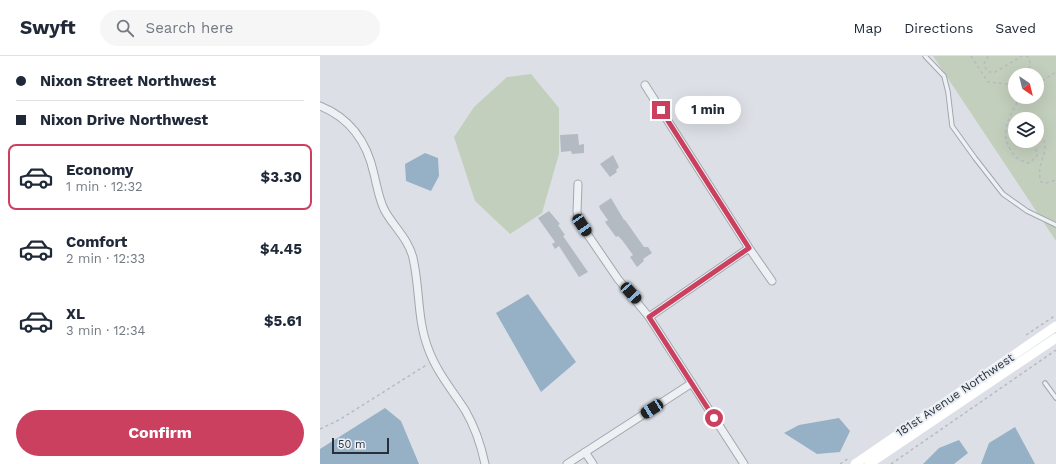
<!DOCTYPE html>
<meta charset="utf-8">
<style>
:root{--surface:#fff;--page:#f6f6f7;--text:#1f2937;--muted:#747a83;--line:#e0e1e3;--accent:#cb405e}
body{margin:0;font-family:"Work Sans",sans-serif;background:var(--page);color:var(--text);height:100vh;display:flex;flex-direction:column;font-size:15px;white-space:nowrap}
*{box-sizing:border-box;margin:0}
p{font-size:13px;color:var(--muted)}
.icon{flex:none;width:22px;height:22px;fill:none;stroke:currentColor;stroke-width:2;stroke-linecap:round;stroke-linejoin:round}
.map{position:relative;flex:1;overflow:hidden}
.panel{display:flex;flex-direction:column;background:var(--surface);width:320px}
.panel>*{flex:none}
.banner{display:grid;align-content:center;height:88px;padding:0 16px;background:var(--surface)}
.needle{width:26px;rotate:145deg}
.tools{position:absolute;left:688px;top:12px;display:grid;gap:8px}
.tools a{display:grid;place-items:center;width:36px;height:36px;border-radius:50%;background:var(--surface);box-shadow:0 4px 16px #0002;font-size:20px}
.scale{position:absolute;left:12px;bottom:10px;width:57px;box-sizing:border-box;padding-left:4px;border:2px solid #262f3b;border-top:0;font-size:11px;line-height:14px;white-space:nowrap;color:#262f3b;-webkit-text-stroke:3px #ebeff4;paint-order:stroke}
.end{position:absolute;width:18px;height:18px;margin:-9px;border:5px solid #cb405e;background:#fff;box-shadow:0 0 0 2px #fff}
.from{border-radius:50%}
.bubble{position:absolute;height:28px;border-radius:14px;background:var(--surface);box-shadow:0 4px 16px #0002;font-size:13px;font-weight:700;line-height:28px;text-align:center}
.car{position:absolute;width:12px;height:24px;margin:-12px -6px;border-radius:5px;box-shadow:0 0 3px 1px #0007;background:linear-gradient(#222 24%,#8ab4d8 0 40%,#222 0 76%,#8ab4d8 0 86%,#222 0)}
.banner b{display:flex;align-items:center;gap:14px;height:38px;font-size:15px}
.banner b+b{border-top:1px solid var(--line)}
.banner i{width:10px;height:10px;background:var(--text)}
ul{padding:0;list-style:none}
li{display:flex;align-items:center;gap:12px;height:66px;margin:0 8px 6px;padding:0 8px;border:2px solid transparent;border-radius:8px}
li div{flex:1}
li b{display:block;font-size:15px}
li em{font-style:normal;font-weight:700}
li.on{border-color:var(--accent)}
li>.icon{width:36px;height:36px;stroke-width:1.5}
.cta{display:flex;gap:8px;margin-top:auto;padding:8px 16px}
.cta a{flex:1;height:46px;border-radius:24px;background:var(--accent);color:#fff;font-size:16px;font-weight:700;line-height:46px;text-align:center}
header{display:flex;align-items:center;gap:24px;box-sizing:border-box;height:56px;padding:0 20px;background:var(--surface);border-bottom:1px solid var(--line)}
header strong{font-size:19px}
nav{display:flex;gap:22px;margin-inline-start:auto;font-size:14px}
.search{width:280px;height:36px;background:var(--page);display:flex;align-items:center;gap:10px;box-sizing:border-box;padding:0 14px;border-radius:22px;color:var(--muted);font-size:15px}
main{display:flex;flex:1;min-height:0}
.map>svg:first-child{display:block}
.green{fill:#c3cfbd;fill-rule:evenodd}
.water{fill:#96b0c6}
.building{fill:#b3bac2}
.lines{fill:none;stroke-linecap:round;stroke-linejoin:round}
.lane-casing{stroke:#a2a7af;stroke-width:5.5}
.street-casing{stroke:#a2a7af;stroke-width:9}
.path{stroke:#b6bbc0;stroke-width:1.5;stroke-dasharray:3 3;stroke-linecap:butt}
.lane{stroke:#eef1f4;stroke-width:3.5}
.street{stroke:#eef1f4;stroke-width:7}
.secondary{stroke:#fff;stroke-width:9}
.route{stroke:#cb405e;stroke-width:5}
.labels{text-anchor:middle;stroke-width:4;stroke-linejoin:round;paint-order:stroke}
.street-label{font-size:12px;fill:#262f3b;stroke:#ebeff4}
</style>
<header>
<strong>Swyft</strong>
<div class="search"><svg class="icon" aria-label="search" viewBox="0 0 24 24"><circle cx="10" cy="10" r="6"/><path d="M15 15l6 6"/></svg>Search here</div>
<nav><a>Map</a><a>Directions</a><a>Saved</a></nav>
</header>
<main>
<section class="panel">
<div class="banner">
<b><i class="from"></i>Nixon Street Northwest</b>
<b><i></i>Nixon Drive Northwest</b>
</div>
<ul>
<li class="on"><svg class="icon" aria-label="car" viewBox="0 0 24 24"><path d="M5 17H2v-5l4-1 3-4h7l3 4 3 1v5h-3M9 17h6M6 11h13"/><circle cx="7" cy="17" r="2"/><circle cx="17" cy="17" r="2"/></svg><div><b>Economy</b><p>1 min · 12:32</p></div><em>$3.30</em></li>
<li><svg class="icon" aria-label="car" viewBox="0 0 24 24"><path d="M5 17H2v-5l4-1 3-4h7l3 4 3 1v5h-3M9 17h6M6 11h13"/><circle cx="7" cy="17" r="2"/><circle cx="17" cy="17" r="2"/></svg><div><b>Comfort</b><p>2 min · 12:33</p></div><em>$4.45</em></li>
<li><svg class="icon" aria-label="car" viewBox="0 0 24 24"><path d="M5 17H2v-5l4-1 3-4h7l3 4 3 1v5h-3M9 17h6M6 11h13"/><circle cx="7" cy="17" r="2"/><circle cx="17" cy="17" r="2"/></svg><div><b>XL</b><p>3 min · 12:34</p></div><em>$5.61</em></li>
</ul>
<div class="cta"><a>Confirm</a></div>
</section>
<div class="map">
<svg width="736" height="408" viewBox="0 0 736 408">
<rect width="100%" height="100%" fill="#dce0e6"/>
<path class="green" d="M613,0H736V185ZM695,19H717V41H695ZM695,63H717V85H695Z
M211,18L239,52V98L222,157L190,178L155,145L134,81L154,51L187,21Z"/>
<path class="water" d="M105,97L118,102L119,120L111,135L86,125L85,108Z
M208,238L256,306L221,336L176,257Z
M65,352L81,365L99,408H0V393Z
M519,362L530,375L520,396L497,398L464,377L479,369Z
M695,371L715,408H661L669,387Z
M639,384L648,397L634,408H603L619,392Z"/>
<path class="building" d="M258,78L259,89L264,88V97L252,98L251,95L241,96L240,79Z
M293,99L299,111L296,114L297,116L290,121L280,108Z
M291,142L304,164H305L324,191H328L332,197L323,203L324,205L317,211L310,201L313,199L302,184L298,180L296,181L285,166L288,164L280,153L279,150Z
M229,155L240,168L238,169L245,179L243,180L268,216L259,221L239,190L235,193L232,188L235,186L218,162Z"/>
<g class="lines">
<g class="lane-casing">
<path id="lane" d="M605,0L624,20L628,36L632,70L655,102L683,138L707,155L736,169
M725,327L736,342"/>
</g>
<g class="street-casing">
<path id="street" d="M325,29L429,192L452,225
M0,50C30,62 47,86 54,118C57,130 59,144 65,155C74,171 89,184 93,202C100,232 97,263 108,292C116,315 132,334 145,354C155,371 161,389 165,408
M258,128L257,156L261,169L298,223L329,261L424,408
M329,261L429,192
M265,396L273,408
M247,408L372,327"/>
</g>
<path class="path" d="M651,0L668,26L688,28L695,22
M668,0L664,8L666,13L669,16H675L702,0
M699,19L711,10L709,2L706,0
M717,28L736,16
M700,41C691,58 679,75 690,93C694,101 701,106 710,107L718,98L711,85
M717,74C736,95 714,104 721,126L726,127L736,124
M706,279L736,259
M0,373L19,364L108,308
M520,408L529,402
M571,408L736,294"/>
<use href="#lane" class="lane"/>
<use href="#street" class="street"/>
<path class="secondary" d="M535,408L736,270
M549,408L736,282"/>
</g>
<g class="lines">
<path class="route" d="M341,54L429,192L329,261L394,362"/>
</g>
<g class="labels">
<g class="street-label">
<text transform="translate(635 339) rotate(-34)" y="4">181st Avenue Northwest</text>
</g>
</g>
</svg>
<div class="tools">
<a><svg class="needle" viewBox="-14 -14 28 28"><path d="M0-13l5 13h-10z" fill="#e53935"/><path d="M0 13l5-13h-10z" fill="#747a83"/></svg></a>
<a><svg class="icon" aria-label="layers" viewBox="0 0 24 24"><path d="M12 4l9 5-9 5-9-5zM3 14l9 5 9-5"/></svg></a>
</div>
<div class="scale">50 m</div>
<i class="end from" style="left:394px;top:362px"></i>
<i class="end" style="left:341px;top:54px"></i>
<div class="bubble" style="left:355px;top:40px;width:66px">1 min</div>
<i class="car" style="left:262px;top:169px;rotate:146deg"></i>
<i class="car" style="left:311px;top:237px;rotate:138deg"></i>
<i class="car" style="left:332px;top:353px;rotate:237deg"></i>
</div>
</main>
